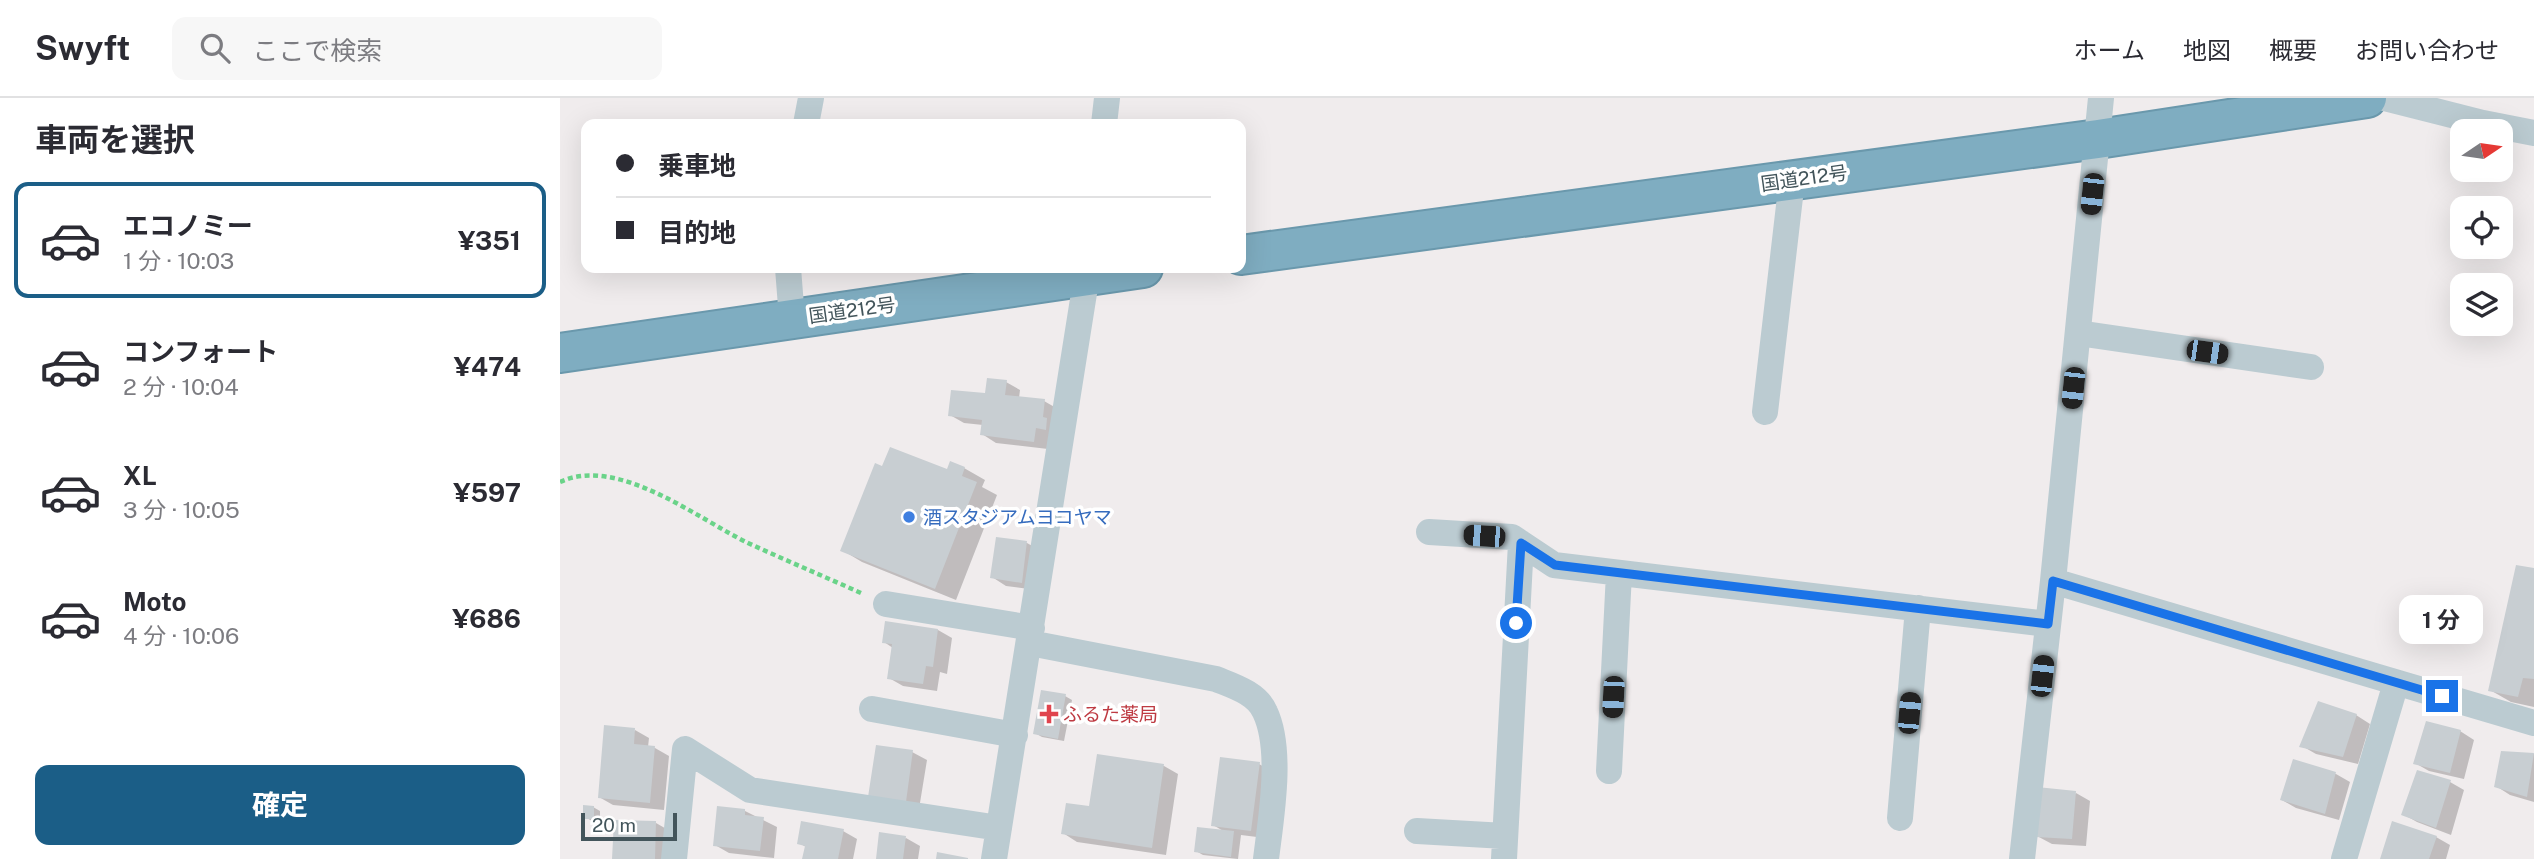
<!DOCTYPE html>
<html lang="ja">
<meta charset="utf-8">
<style>
:root{--surface:#fff;--page:#f7f7f7;--text:#2b2b33;--muted:#7c7c81;--line:#e1e1e2;--accent:#1b5e87}
body{margin:0;font-family:"Public Sans","Noto Sans JP",sans-serif;background:var(--page);color:var(--text);height:100vh;display:flex;flex-direction:column;font-size:26px;white-space:nowrap}
*{box-sizing:border-box;margin:0}
p{font-size:23px;color:var(--muted)}
.icon{flex:none;width:38px;height:38px;fill:none;stroke:currentColor;stroke-width:2;stroke-linecap:round;stroke-linejoin:round}
.map{position:relative;flex:1;overflow:hidden}
.panel{display:flex;flex-direction:column;background:var(--surface);width:560px}
.panel>*{flex:none}
.banner{position:absolute;left:21px;top:21px;width:665px;height:154px;border-radius:14px;box-shadow:0 7px 28px #0002;display:grid;align-content:center;height:154px;padding:0 35px;background:var(--surface)}
.needle{width:46px;rotate:77deg}
.controls{position:absolute;left:1890px;top:21px;display:grid;gap:14px}
.controls a{display:grid;place-items:center;width:63px;height:63px;border-radius:14px;background:var(--surface);box-shadow:0 7px 28px #0002;font-size:35px}
.scale{position:absolute;left:21px;bottom:18px;width:96px;box-sizing:border-box;padding-left:7px;border:4px solid #43555b;border-top:0;font-size:19px;line-height:24px;white-space:nowrap;color:#43555b;-webkit-text-stroke:5px #fff;paint-order:stroke}
.end{position:absolute;width:32px;height:32px;margin:-16px;border:9px solid #1a73e8;background:#fff;box-shadow:0 0 0 4px #fff}
.from{border-radius:50%}
.bubble{position:absolute;height:49px;border-radius:14px;background:var(--surface);box-shadow:0 7px 28px #0002;font-size:23px;font-weight:700;line-height:49px;text-align:center}
.car{position:absolute;width:21px;height:42px;margin:-21px -10px;border-radius:9px;box-shadow:0 0 5px 2px #0007;background:linear-gradient(#222 24%,#8ab4d8 0 40%,#222 0 76%,#8ab4d8 0 86%,#222 0)}
.banner b{display:flex;align-items:center;gap:24px;height:66px;font-size:26px}
.banner b+b{border-top:2px solid var(--line)}
.banner i{width:18px;height:18px;background:var(--text)}
ul{padding:0;list-style:none}
li{display:flex;align-items:center;gap:21px;height:116px;margin:0 14px 10px;padding:0 21px;border:4px solid transparent;border-radius:14px}
li div{flex:1}
li b{display:block;font-size:26px}
li em{font-style:normal;font-weight:700}
li.selected{border-color:var(--accent)}
li>.icon{width:63px;height:63px;stroke-width:1.5}
h2{padding:0 35px;font-size:32px;line-height:84px}
.action{display:flex;gap:14px;margin-top:auto;padding:14px 35px}
.action a{flex:1;height:80px;border-radius:14px;background:var(--accent);color:#fff;font-size:28px;font-weight:700;line-height:80px;text-align:center}
header{display:flex;align-items:center;gap:42px;box-sizing:border-box;height:98px;padding:0 35px;background:var(--surface);border-bottom:2px solid var(--line)}
header strong{font-size:33px}
nav{display:flex;gap:38px;margin-inline-start:auto;font-size:24px}
.search{width:490px;height:63px;background:var(--page);display:flex;align-items:center;gap:18px;box-sizing:border-box;padding:0 24px;border-radius:14px;color:var(--muted);font-size:26px}
main{display:flex;flex:1;min-height:0}
.map>svg:first-child{display:block}
.shadow{fill:#0003}
.building{fill:#c8ced2}
.lines{fill:none;stroke-linecap:round;stroke-linejoin:round}
.highway-casing{stroke:#6a98ac;stroke-width:42}
.path{stroke:#6ad389;stroke-width:4.5;stroke-dasharray:5 3.5;stroke-linecap:butt}
.street{stroke:#bbcbd1;stroke-width:26}
.highway{stroke:#7fadc1;stroke-width:38}
.route{stroke:#1a73e8;stroke-width:9}
.shop-dot{fill:#3f7fe0;stroke:#fff;stroke-width:2.5}
.health-dot{fill:#e0444e;stroke:#fff;stroke-width:2.5}
.labels{text-anchor:middle;stroke-width:7;stroke-linejoin:round;paint-order:stroke}
.street-label{font-size:19px;fill:#43555b;stroke:#fff}
.shop-label{font-size:19px;fill:#366cbe;stroke:#fff;text-anchor:start}
.health-label{font-size:19px;fill:#be3a42;stroke:#fff;text-anchor:start}
</style>
<header>
<strong>Swyft</strong>
<div class="search"><svg class="icon" aria-label="search" viewBox="0 0 24 24"><circle cx="10" cy="10" r="6"/><path d="M15 15l6 6"/></svg>ここで検索</div>
<nav><a>ホーム</a><a>地図</a><a>概要</a><a>お問い合わせ</a></nav>
</header>
<main>
<section class="panel">
<h2>車両を選択</h2>
<ul>
<li class="selected"><svg class="icon" aria-label="car" viewBox="0 0 24 24"><path d="M5 17H2v-5l4-1 3-4h7l3 4 3 1v5h-3M9 17h6M6 11h13"/><circle cx="7" cy="17" r="2"/><circle cx="17" cy="17" r="2"/></svg><div><b>エコノミー</b><p>1 分 · 10:03</p></div><em>¥351</em></li>
<li><svg class="icon" aria-label="car" viewBox="0 0 24 24"><path d="M5 17H2v-5l4-1 3-4h7l3 4 3 1v5h-3M9 17h6M6 11h13"/><circle cx="7" cy="17" r="2"/><circle cx="17" cy="17" r="2"/></svg><div><b>コンフォート</b><p>2 分 · 10:04</p></div><em>¥474</em></li>
<li><svg class="icon" aria-label="car" viewBox="0 0 24 24"><path d="M5 17H2v-5l4-1 3-4h7l3 4 3 1v5h-3M9 17h6M6 11h13"/><circle cx="7" cy="17" r="2"/><circle cx="17" cy="17" r="2"/></svg><div><b>XL</b><p>3 分 · 10:05</p></div><em>¥597</em></li>
<li><svg class="icon" aria-label="car" viewBox="0 0 24 24"><path d="M5 17H2v-5l4-1 3-4h7l3 4 3 1v5h-3M9 17h6M6 11h13"/><circle cx="7" cy="17" r="2"/><circle cx="17" cy="17" r="2"/></svg><div><b>Moto</b><p>4 分 · 10:06</p></div><em>¥686</em></li>
</ul>
<div class="action"><a>確定</a></div>
</section>
<div class="map">
<svg width="1974" height="761" viewBox="0 0 1974 761">
<rect width="100%" height="100%" fill="#f0eced"/>
<path class="shadow" d="M446,284L460,292L459,300L484,303L498,311L488,351L436,345L422,336L423,327L404,325L390,317Z
M404,370L425,382L422,389L437,397L396,502L302,464L282,452L388,374Z
M438,441L467,445L481,453L476,492L446,488L432,479Z
M1974,471V609L1951,604L1930,592Z
M378,532L392,540L387,576L380,574L377,593L343,588L329,580L333,550L324,544Z
M505,598L512,602L504,643L482,639L475,635Z
M1796,617L1810,626L1798,666L1756,656L1742,648Z
M75,632L89,640L88,649L95,650L109,658L104,712L53,707L39,699Z
M1900,633L1914,642L1904,681L1869,673L1855,665Z
M352,654L367,662L359,711L310,698Z
M1943,655L1974,656V704L1950,697L1936,688Z
M539,658L604,668L618,676L606,757L517,744L503,735L531,710Z
M1734,663L1776,676L1790,684L1779,722L1736,710L1722,702Z
M699,666L713,674L705,740L681,737L678,761L643,757L636,753L665,734L653,727Z
M1890,684L1904,692L1891,737L1857,724L1843,716Z
M1516,695L1530,703L1526,748L1492,746L1477,738Z
M33,709L40,713V724L32,723L25,719Z
M185,713L217,729L214,760L169,755L155,747Z
M96,725L110,733L109,761H54Z
M283,733L297,741L293,761H244L246,749L239,745Z
M1876,739L1890,747L1886,761H1822Z
M346,740L360,748L358,761H317Z"/>
<path class="building" d="M427,280L447,282L445,297L485,301L483,319L487,320L486,332L476,330L474,344L420,337L422,322L388,318L391,292L425,295Z
M330,349L387,371L390,363L405,369L402,378L417,384L375,491L280,453L315,365L322,368Z
M436,439L467,443L462,485L430,480Z
M1956,467L1974,470V581L1963,580L1958,599L1928,593Z
M325,523L378,531L373,569L366,568L363,586L327,581L332,546L322,545Z
M481,592L506,596L498,641L473,636Z
M1758,603L1797,616L1783,659L1739,649Z
M1866,623L1901,632L1890,675L1853,666Z
M44,627L75,630L74,646L95,648L90,705L38,700Z
M316,647L353,652L346,704L308,699Z
M1941,653L1974,655L1967,699L1934,689Z
M537,656L604,666L592,750L501,736L506,705L529,708Z
M660,659L700,664L691,733L651,728Z
M1733,661L1776,674L1765,716L1720,702Z
M1857,672L1891,682L1876,730L1841,717Z
M1477,689L1516,693L1512,741L1476,739Z
M23,707L34,708V721H23Z
M157,708L185,711V717L204,719L200,753L153,748Z
M54,722L96,723L95,761H52Z
M241,723L284,731L278,761H242L245,748L237,746Z
M1832,723L1877,738L1869,761H1820Z
M637,729L674,733L671,759L634,754Z
M319,734L346,738L343,761H316Z
M377,754L408,760V761H376Z"/>
<g class="lines">
<g class="highway-casing">
<path id="highway" d="M681,157L1538,41L1807,0
M0,255L583,170"/>
</g>
<path class="path" d="M0,384C58,357 138,421 188,445C225,462 263,478 301,495"/>
<path class="street" d="M1824,0L1923,25L1974,35
M246,26L251,0
M544,26L547,0
M228,170L232,221
M1518,235L1751,269
M1205,314L1232,82
M869,434L952,439L994,467L1488,526
M1493,483L1974,625
M326,506L472,530
M470,545L656,581C673,588 697,595 705,614C723,652 711,720 706,761
M312,611L455,637
M1049,673L1059,475
M1340,720L1358,510
M857,733L945,738
M114,761L125,651L190,692L439,730
M434,761L528,170
M944,761L961,445
M1462,761L1493,483L1541,0
M1784,761L1836,585"/>
<use href="#highway" class="highway"/>
</g>
<g class="lines">
<path class="route" d="M956,525L961,445L995,467L1488,526L1493,483L1882,598"/>
</g>
<circle class="shop-dot" cx="349" cy="419" r="7"/>
<path class="health-dot" d="M485.5 605.5h7v7h7v7h-7v7h-7v-7h-7v-7h7z"/>
<g class="labels">
<g class="street-label">
<text transform="translate(1244 80) rotate(-8)" y="7">国道212号</text>
<text transform="translate(292 212) rotate(-8)" y="7">国道212号</text>
</g>
<g class="shop-label">
<text x="363" y="426">酒スタジアムヨコヤマ</text>
</g>
<g class="health-label">
<text x="503" y="623">ふるた薬局</text>
</g>
</g>
</svg>
<div class="controls">
<a><svg class="needle" viewBox="-14 -14 28 28"><path d="M0-13l5 13h-10z" fill="#e53935"/><path d="M0 13l5-13h-10z" fill="#7c7c81"/></svg></a>
<a><svg class="icon" aria-label="locate" viewBox="0 0 24 24"><circle cx="12" cy="12" r="6"/><path d="M12 2v4M12 18v4M2 12h4M18 12h4"/></svg></a>
<a><svg class="icon" aria-label="layers" viewBox="0 0 24 24"><path d="M12 4l9 5-9 5-9-5zM3 14l9 5 9-5"/></svg></a>
</div>
<div class="scale">20 m</div>
<i class="end from" style="left:956px;top:525px"></i>
<i class="end" style="left:1882px;top:598px"></i>
<div class="bubble" style="left:1839px;top:497px;width:84px">1 分</div>
<i class="car" style="left:1532px;top:96px;rotate:186deg"></i>
<i class="car" style="left:1647px;top:254px;rotate:98deg"></i>
<i class="car" style="left:1513px;top:290px;rotate:186deg"></i>
<i class="car" style="left:924px;top:438px;rotate:274deg"></i>
<i class="car" style="left:1482px;top:578px;rotate:6deg"></i>
<i class="car" style="left:1053px;top:599px;rotate:183deg"></i>
<i class="car" style="left:1349px;top:615px;rotate:5deg"></i>
<div class="banner">
<b><i class="from"></i>乗車地</b>
<b><i></i>目的地</b>
</div>
</div>
</main>
